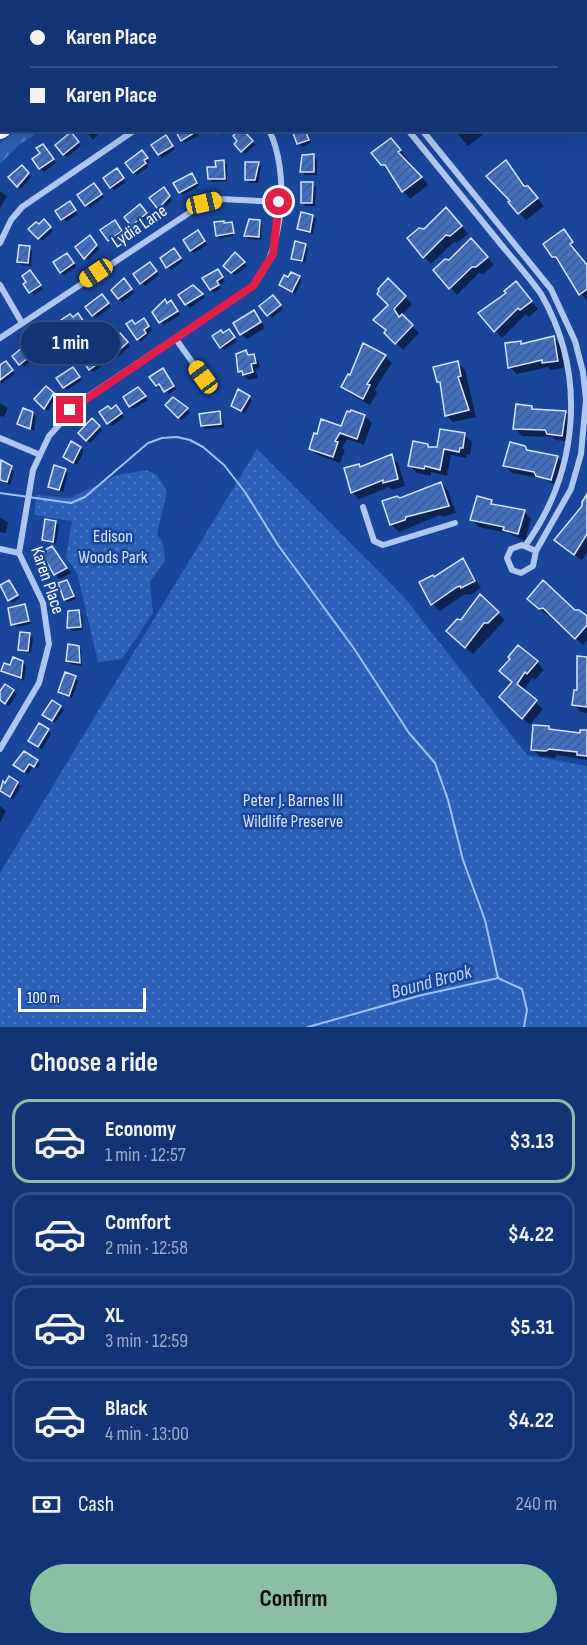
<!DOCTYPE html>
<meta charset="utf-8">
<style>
:root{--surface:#133474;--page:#203f7c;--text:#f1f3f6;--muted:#9daac5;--line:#324f86;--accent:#8abfa5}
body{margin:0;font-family:"Sofia Sans Condensed",sans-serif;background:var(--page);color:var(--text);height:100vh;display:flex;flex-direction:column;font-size:22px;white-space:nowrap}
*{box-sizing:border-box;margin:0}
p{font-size:20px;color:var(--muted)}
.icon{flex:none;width:33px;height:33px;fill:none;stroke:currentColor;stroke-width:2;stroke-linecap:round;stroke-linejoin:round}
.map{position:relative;height:1027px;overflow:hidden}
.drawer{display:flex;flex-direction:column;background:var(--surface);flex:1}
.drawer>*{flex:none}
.top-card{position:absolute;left:0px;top:0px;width:588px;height:132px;box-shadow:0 6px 24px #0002,0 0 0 2px var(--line);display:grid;align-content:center;height:132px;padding:0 30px;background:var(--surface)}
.scale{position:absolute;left:18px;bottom:15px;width:128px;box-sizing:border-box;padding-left:6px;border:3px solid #fff;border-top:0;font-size:16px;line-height:21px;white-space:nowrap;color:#fff;-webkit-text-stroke:4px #19459a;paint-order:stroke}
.end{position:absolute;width:27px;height:27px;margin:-14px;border:8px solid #e11d48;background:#fff;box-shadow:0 0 0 3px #fff}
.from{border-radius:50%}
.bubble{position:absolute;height:42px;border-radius:21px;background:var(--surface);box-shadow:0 6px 24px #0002,0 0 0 2px var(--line);font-size:20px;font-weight:700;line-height:42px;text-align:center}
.car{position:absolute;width:18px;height:36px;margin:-18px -9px;border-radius:8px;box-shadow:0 0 4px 2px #0007;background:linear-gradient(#f5c518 24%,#345 0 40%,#f5c518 0 76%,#345 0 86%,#f5c518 0)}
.top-card b{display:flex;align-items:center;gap:21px;height:57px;font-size:22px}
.top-card b+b{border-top:2px solid var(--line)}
.top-card i{width:15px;height:15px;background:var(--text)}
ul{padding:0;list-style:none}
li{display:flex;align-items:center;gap:18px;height:84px;margin:0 12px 9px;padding:0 18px;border:3px solid var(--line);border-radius:18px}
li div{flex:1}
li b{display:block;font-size:22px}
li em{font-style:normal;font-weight:700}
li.on{border-color:var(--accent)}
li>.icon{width:54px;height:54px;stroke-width:1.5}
h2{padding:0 30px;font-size:27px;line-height:72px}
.pay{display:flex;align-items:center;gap:15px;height:66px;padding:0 30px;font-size:22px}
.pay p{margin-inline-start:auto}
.primary-button{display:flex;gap:12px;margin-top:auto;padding:12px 30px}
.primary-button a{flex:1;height:69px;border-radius:36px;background:var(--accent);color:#111;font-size:24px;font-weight:700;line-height:69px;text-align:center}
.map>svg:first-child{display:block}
.forest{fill:url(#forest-firs)}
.park{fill:url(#park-dots)}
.shadow{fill:#0007}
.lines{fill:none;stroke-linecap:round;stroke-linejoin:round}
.stream{stroke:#a1c0f4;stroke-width:2}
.building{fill:url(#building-hatch);stroke:#d6e4fc;stroke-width:1.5}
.minor{stroke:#aec6f1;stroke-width:6}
.motorway{stroke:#fff;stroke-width:18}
.route{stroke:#e11d48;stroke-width:8}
.labels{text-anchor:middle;stroke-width:5;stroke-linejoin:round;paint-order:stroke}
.street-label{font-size:18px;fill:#fff;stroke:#19459a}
.park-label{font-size:18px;fill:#d6e4fc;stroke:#19459a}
.water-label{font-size:20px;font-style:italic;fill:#bbd1f8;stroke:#19459a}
</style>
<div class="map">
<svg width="587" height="1027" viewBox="0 0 587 1027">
<defs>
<pattern id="forest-firs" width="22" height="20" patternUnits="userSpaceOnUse" patternTransform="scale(1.5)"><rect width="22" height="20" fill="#2c5fb7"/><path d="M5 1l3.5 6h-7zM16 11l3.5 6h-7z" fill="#4c77c2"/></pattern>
<pattern id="park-dots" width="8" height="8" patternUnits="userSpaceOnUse" patternTransform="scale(1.5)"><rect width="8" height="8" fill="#2c5fb7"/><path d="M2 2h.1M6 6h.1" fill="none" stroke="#4c77c2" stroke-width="1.8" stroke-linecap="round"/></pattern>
<pattern id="building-hatch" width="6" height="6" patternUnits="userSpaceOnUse" patternTransform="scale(1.5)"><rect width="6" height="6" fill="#416fc1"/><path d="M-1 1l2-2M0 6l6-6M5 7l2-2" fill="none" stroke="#475c81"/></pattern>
</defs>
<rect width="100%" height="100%" fill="#19459a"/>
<path class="forest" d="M17,130L41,131L20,144L0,164V143Z"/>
<path class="park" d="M257,449L404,597L527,755L587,766V1027H0V873Z
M146,470L157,475L167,492L157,534L163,543L165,560L150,582L153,613L122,659L98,662L77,573L66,557L72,521L34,515L36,495L70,498L118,475Z"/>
<path class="shadow" d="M554,0H581L582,2H554Z
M586,23L587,26L586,63Z
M85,130H102L93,140Z
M196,130L199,135L185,143L182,140Z
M207,130H225L224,135Z
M241,130L255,145L245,154L236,144L240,141Z
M293,130H306L311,143L302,147Z
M455,130H484L486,132L468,146Z
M74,137L81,146L67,157L64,154Z
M169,140L175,149L162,158L153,145Z
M398,147L428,185L410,199L382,164Z
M46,149L56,163L44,172L34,159Z
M145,155L150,162L146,164L148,167L137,175L134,172Z
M313,156L317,159V175H305L302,172Z
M224,162L227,165V181L212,182L209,178Z
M506,162L544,206L526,220L510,203Z
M258,164L261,167L258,183H250L247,180Z
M22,167L31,177L21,189L10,177Z
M120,173L126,182L114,190L111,187Z
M191,175L199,186L183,195L180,192Z
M313,184L316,187L315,206H305L302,202Z
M97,188L104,197L90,208L79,195Z
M0,191L7,196L0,208Z
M167,192L172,200L162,211L159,208Z
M73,206L78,214L66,222L57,211Z
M140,206L149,217L136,228L126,217Z
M312,216L316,219L313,234L302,232L299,229Z
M453,216L468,234L457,243L454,242L431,264L409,238Z
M44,221L53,231L42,241L30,229Z
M259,221L262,225L261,240L249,239L246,236V229Z
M232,224L233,236L220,238L217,235Z
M118,225L124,235L112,243L109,240Z
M563,231L587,265V301L553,256Z
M201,235L207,245L194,253L191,250Z
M93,240L99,249L88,260L77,247Z
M305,245L308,248L305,263L296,261L293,258Z
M478,247L494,265L483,274L479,273L457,295L435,270Z
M29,248L32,251L31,266L22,265L18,262Z
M177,253L183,261L171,270L168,267Z
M235,255L247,266L235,275L225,266Z
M70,258L76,267L64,275L61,272Z
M153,267L159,275L145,286L141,283Z
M221,274L225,281L219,285L221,288L214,293L211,289Z
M33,275L43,289L34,295L25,285Z
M299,277L302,280L295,294L281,285Z
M388,280L412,304L401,316L419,333L403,350L375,320L390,305Z
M127,283L134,293L122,302L113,290Z
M516,283L538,309L529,317L526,314L502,338L480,313L509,294Z
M193,287L205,297L190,308L180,295Z
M273,297L283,309L272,318L261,306Z
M105,299L111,307L96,318L87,307Z
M167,304L174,305L180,315L164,325L161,322Z
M254,312L265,328L247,339L241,334Z
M81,318L86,325L74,334L71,331L73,319Z
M147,323L152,330L141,342L138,339Z
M55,333L62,342L49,351L46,348Z
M232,334L237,341L224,350L221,347L223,335Z
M120,335L130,346L117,358L107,346Z
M554,338L561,345L564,368L551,370L548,367L517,374L510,367L520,342L523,345Z
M31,348L38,356L24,367L14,356Z
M246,352L258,361L260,368L255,369L258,378L249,380L239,371Z
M99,355L105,364L93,372L90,369Z
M385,356L392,363L375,389L377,393L370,405L350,394L342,387L351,377Z
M457,363L465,370L476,417L453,422L446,415L442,385L438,382Z
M9,366L15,374L1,384L0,367Z
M76,372L82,380L67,390L64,387Z
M166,373L176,389L169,394L163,387L160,389L157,385Z
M46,388L56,397L48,411L36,399Z
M138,389L148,400L133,409L130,406Z
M249,397L252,400L245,413L233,405Z
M173,399L190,412L182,420L167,405Z
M0,403L8,408L4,417L0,416Z
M518,406L551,413L565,412L572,419L569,442L556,440L552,437L522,436L515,428Z
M119,410L124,417L112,426L101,413Z
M33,413L36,416L34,431L19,424Z
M219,413L222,416L224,427L205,429L202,426Z
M365,416L372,423L364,445L347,439L342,448L345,450L340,463L318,455L310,448Z
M92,420L102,430L90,443L80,433Z
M465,435L472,442L470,455L467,454L466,458L451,455L447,476L431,472V476L417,473L410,466L428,445L431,449L439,448Z
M72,443L84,451L77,465L65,457Z
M511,444L543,456L544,453L557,457L564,464L558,486L541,478L512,473L505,465Z
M391,456L398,463L405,486L392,490L389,487L359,499L352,492L361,468Z
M2,462L14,471L10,485L0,481Z
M65,470L68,473L63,492L52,489L49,486Z
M441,483L448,491L456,513L443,517L440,515L399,532L391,524Z
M587,497V552L582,560L563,547Z
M478,498L507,510L510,507L524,511L531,519L525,541L508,533L479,527L472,520Z
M0,518L8,522L6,533L0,532Z
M55,522L59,525L56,544L47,542L43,539Z
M52,548L71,573L60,579L55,574Z
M463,560L481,588L470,595L465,594L440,611L432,604L449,571Z
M67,581L76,599L68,602L65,599Z
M19,596L20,598L12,603L10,601Z
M480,597L505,620L473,654L448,631L462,621Z
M25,606L31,624L16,627L13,624Z
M536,606L587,618V640L583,645L551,615H547Z
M78,611L82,614L83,630L72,631L69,628Z
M30,635L33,638L31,653L23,652L20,649Z
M78,647L81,650L82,666L71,664L67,661Z
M587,658V713L581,712L574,705Z
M22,662L26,666L24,681L3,671Z
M537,662L544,670L535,680L532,677L524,691L543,709L530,725L501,697L513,683L508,678Z
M75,678L78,681L72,698L63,695L60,691Z
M5,686L17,694L9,706L0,700Z
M52,702L64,710L55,723L44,715Z
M535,726L581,734L587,732V760L557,755L554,758L540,756L532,749Z
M48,730L51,734L42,749L33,744Z
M18,759L37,761L40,764L37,769L33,766L28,774L14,765Z
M9,778L21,786L13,799L0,790Z
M0,806L6,811L0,823Z"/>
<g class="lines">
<path class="stream" d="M0,493L71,503L85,497L148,443L162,438L177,437L190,440L203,447L224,465L245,492L278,545L353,647L409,733L435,763L448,800L463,860L485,920L498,978
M308,1027L418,996L498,978L522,989L527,1010L524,1027"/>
</g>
<path class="building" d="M175,130H196L197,131L181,141Z
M238,130H243L253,141L241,152L234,144L237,141L233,136Z
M292,130H305L309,140L297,144Z
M71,132L79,142L63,155L55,145Z
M166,135L173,146L158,155L151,145Z
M391,138L401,150L398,152L422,177L402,192L385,165H381L371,153Z
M43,144L54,159L39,169L32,159L40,153L36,148Z
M142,150L148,158L144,160L146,163L133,173L125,163Z
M314,154V172H300L302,155Z
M224,160L225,179H208L207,167H216L215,161Z
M506,160L524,186H528L538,198L518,214L508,202L510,201L486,176Z
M245,162H259L255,180H245Z
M22,165L29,173L17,187L8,177Z
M117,168L124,178L110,188L103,178Z
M192,173L197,183L179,193L173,183Z
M301,182H313L312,203H301Z
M94,183L102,194L85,206L77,195Z
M164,187L170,196L158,209L149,198Z
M70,201L76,210L61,220L55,211Z
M140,204L147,213L131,226L124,217Z
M446,207L462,226L450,236L446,235L423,258L407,238L419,228L424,229Z
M301,212L313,215L310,232L297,229Z
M44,219L51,227L38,239L28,229L36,222L39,224Z
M249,219L260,220L259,237L244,236Z
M115,220L122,231L108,241L100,230Z
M224,221V223L232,222L234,233L216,236L214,222Z
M564,229L573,242L570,244L587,265V289L579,295L556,257H552L543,244Z
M198,230L205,241L190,251L183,240Z
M90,235L97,245L84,259L75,247Z
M471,238L488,257L476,267H472L449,289L433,270L445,259L449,260Z
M295,241L306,244L302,261L291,259Z
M19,245L30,246L28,263L17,262Z
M174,248L181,258L166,268L160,258Z
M235,252L245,262L231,273L223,266Z
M67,253L74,263L60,273L53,262Z
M150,262L157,271L140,284L133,274Z
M218,269L223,277L217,281L219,285L210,290L202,278Z
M30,270L41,285L29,293L23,284L26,282L22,276Z
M291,272L300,276L292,292L279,285L284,275L288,277Z
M124,278L132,289L118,299L111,290Z
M388,278L406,296L394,309L399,317L402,314L413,325L395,344L384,333L386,330L373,320L388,305L377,294L379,291L378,289Z
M516,281L532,301L520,310L518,308L494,332L478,313L506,293L504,291Z
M193,285L203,294L185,305L178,295Z
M102,294L109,303L92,316L85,307Z
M273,295L281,305L267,316L259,306Z
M165,299L167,303L171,300L178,311L159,323L152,312Z
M254,310L261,322L240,335L233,323Z
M78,313L84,322L70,332L61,320L70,314L73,317Z
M144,318L149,326L144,330L146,333L137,340L126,324L132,320L135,324Z
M52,328L60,338L44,349L37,338Z
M229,329L235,337L220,348L212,336L221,330L223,333Z
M120,333L128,342L113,356L105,346Z
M554,336L558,361L542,363V360L508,368L505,343L521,341V344Z
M28,343L36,352L19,365L12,356Z
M363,343L386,355L367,384L370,385L363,399L341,387L348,374L350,375Z
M96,350L103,360L89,370L82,360Z
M246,350L248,355L254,354L256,363L251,364L253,372L243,375L242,371L238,372L236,354Z
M6,361L13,370L0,380V365Z
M458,361L461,376L458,377L469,410L445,416L440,382H437L433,367Z
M73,367L80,377L63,388L56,378Z
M163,368L174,386L164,392L159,384L156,386L149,377Z
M46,386L54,393L44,409L34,399Z
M138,387L146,396L129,407L123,397Z
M238,389L250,396L241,411L231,406Z
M173,397L188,408L178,418L165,405Z
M516,404L532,406V409L566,411L562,436L547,434L545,430L513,429Z
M116,405L122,413L107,424L99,412L108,406L111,409Z
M23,408L33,412L30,429L17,424Z
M351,410L365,415L357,439L340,433L335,441L338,442L333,457L309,449L314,433L317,434L321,419L341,426L347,411L350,412Z
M220,411L221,424L201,426L199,414Z
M92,418L100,426L86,441L78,433Z
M440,429L465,433L463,448H460L459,452L444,449L440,470L425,466L424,469L408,466L413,441L428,444V447H437Z
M71,441L81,447L73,463L63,457Z
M510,442L525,446L527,450L558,456L551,480L536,476L534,472L503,466Z
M392,454L398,479L383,483V480L351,493L344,468L359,464L360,467Z
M1,460L12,466L7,482L0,480Z
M54,465L66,469L59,490L48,487Z
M441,482L449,506L406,517L405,520L390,525L382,501L397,496L400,498Z
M587,494V534L574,555L554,540L582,506V502Z
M477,496L492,500L491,504L525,510L518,534L503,530L504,527L470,520Z
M45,519L56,521L53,542L42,540Z
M52,546L67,568L54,575L41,552Z
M463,558L475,581L461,588L460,586L457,587L431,605L419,582L433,575L434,577Z
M9,580L18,595L8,601L0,585Z
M67,580L74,596L64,600L58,583Z
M543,580L575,610H579L587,616V625L575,639L543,608L539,609L527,599Z
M480,594L499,612L488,623H484L465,648L446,631L457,619L461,620Z
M25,604L29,621L11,625L8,608Z
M79,610L81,627L67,628L68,611Z
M20,632L30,633L28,651L18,650Z
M68,644L79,646L80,663L66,661Z
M518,645L538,661L527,674L525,672L517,684L537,700L522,719L499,697L512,682L499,671L510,659L508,657Z
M577,656L587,657V707L572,705L574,690H577Z
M13,657L23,661L21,678L1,671L4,663L10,665Z
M65,672L76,676L69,696L58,692Z
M5,684L14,690L5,704L0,700V691Z
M52,700L61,706L52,721L42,715Z
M39,723L49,729L38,747L28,741Z
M533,725L549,726V729L580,733V730H587V756L577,755V752L549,749L546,751L531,750Z
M24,751L38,760L34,767L29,764L24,772L13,765Z
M9,776L18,782L10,797L0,791L3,781L5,783Z"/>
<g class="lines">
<path class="minor" d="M300,0L301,2
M314,0L315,2
M408,130C437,166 466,201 495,237C510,256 527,274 541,294C587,374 579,471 525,546
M422,130L551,289L575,341L583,372L586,400L581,454L571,489L536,551
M0,243L11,220L22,207L135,130
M0,285L22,323
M0,338L204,203L220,199L279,202
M175,338L203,377
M0,438L38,454
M363,507L374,541L383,545L455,523
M522,545L536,551L533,566L521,573L512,570L507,558L511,549Z
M0,549L19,553
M0,749L39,683L49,644L43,603L19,553L33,470L49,436L81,401L253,286C284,250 290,172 269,130"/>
<path class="motorway" d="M66,2L69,0
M99,2L101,0
M149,2L152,0
M168,2L170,0
M0,20H2
M0,71L2,70
M0,106L2,105
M0,130L2,129"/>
</g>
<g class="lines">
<path class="route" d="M70,410L253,286L273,254L279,202"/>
</g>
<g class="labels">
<g class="street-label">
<text transform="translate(139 226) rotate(-34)" y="6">Lydia Lane</text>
<text transform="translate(48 580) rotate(71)" y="6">Karen Place</text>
</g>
<g class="park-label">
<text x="113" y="542">Edison<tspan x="113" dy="21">Woods Park</tspan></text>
<text x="293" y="806">Peter J. Barnes III<tspan x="293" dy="21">Wildlife Preserve</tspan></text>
</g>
<g class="water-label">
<text transform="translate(431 981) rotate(-15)" y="7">Bound Brook</text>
</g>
</g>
</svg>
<div class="scale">100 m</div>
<i class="end from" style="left:279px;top:202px"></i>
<i class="end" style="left:70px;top:410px"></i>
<div class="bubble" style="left:21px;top:322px;width:99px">1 min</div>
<i class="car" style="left:204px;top:203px;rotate:77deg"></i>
<i class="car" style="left:96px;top:273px;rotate:236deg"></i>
<i class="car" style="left:203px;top:377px;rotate:324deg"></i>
<div class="top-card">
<b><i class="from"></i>Karen Place</b>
<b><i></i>Karen Place</b>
</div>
</div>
<section class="drawer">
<h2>Choose a ride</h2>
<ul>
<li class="on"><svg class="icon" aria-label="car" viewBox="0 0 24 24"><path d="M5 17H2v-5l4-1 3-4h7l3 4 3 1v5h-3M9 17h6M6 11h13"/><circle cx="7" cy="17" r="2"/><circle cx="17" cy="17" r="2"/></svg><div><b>Economy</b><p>1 min · 12:57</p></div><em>$3.13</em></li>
<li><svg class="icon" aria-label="car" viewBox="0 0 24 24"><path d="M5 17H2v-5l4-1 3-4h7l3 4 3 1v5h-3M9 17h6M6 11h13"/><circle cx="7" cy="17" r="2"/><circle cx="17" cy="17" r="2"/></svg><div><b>Comfort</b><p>2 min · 12:58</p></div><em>$4.22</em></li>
<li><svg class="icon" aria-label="car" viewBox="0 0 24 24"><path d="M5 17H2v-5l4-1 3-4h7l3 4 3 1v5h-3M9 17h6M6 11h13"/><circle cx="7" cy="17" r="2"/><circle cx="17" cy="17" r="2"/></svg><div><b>XL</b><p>3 min · 12:59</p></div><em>$5.31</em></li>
<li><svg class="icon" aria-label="car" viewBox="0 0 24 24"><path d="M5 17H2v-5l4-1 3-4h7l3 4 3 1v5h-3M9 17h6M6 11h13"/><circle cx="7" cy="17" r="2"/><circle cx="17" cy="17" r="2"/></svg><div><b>Black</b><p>4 min · 13:00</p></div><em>$4.22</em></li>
</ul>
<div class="pay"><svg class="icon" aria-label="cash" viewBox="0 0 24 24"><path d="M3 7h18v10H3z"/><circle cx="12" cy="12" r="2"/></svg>Cash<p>240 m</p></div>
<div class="primary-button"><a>Confirm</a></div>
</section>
